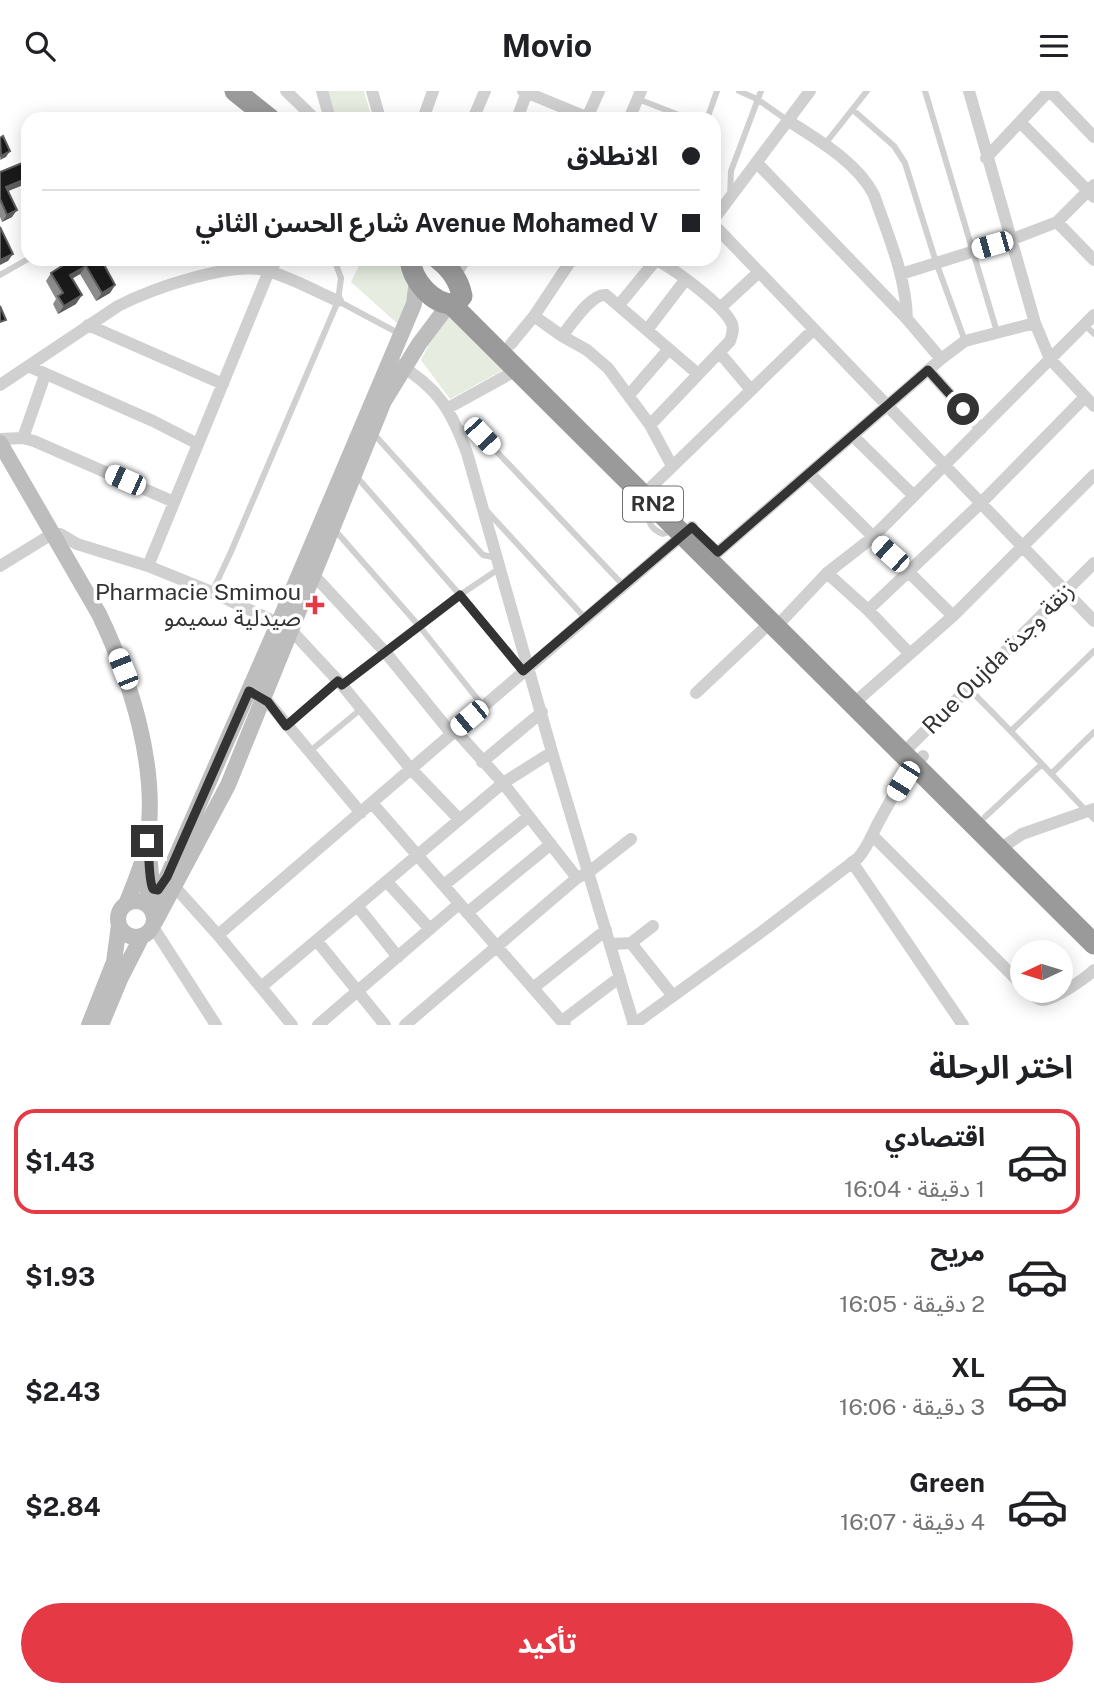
<!DOCTYPE html>
<html lang="ar">
<meta charset="utf-8">
<style>
:root{--surface:#fff;--page:#f6f6f6;--text:#202124;--muted:#757577;--line:#e0e0e0;--accent:#e63946}
body{margin:0;font-family:"Public Sans","Noto Sans Arabic",sans-serif;background:var(--page);color:var(--text);direction:rtl;height:100vh;display:flex;flex-direction:column;font-size:26px;white-space:nowrap}
*{box-sizing:border-box;margin:0}
p{font-size:23px;color:var(--muted)}
.icon{flex:none;width:38px;height:38px;fill:none;stroke:currentColor;stroke-width:2;stroke-linecap:round;stroke-linejoin:round}
.map{position:relative;height:934px;overflow:hidden;direction:ltr}
.sheet{display:flex;flex-direction:column;background:var(--surface);flex:1}
.sheet>*{flex:none}
.hud{position:absolute;left:21px;top:21px;width:700px;height:154px;border-radius:21px;box-shadow:0 4px 18px #0003;direction:rtl;display:grid;align-content:center;height:154px;padding:0 21px;background:var(--surface)}
.needle{width:46px;rotate:266deg}
.tools{position:absolute;left:1010px;top:849px;display:grid;gap:14px}
.tools a{display:grid;place-items:center;width:63px;height:63px;border-radius:50%;background:var(--surface);box-shadow:0 4px 18px #0003;font-size:35px}
.end{position:absolute;width:32px;height:32px;margin:-16px;border:9px solid #333;background:#fff;box-shadow:0 0 0 4px #fff}
.from{border-radius:50%}
.car{position:absolute;width:21px;height:42px;margin:-21px -10px;border-radius:9px;box-shadow:0 0 5px 2px #0007;background:linear-gradient(#fff 24%,#345 0 40%,#fff 0 76%,#345 0 86%,#fff 0)}
.hud b{display:flex;align-items:center;gap:24px;height:66px;font-size:26px}
.hud b+b{border-top:2px solid var(--line)}
.hud i{width:18px;height:18px;background:var(--text)}
ul{padding:0;list-style:none}
li{display:flex;align-items:center;gap:21px;height:105px;margin:0 14px 10px;padding:0 7px;border:4px solid transparent;border-radius:21px}
li div{flex:1}
li b{display:block;font-size:26px}
li em{font-style:normal;font-weight:700}
li.active{border-color:var(--accent)}
li>.icon{width:63px;height:63px;stroke-width:1.5}
h2{padding:0 21px;font-size:32px;line-height:84px}
.cta{display:flex;gap:14px;margin-top:auto;padding:14px 21px}
.cta a{flex:1;height:80px;border-radius:42px;background:var(--accent);color:#fff;font-size:28px;font-weight:700;line-height:80px;text-align:center}
header{display:flex;justify-content:space-between;align-items:center;height:91px;padding:0 21px;background:var(--surface);font-size:32px;font-weight:700}
.map>svg:first-child{display:block}
.green{fill:#e6ecdf}
.lines{fill:none;stroke-linecap:round;stroke-linejoin:round}
.lane{stroke:#d0d0d0;stroke-width:6}
.street{stroke:#d0d0d0;stroke-width:12}
.secondary{stroke:#bdbdbd;stroke-width:16}
.highway{stroke:#9a9a9a;stroke-width:21}
.wall{fill:#8c8c8c}
.shaded-wall{fill:#5f5f5f}
.building{fill:#1a1a1a;stroke:#5f5f5f;stroke-width:2}
.route{stroke:#333;stroke-width:9}
.poi-dot{fill:#e63946;stroke:#fff;stroke-width:2.5}
.labels{text-anchor:middle;stroke-width:7;stroke-linejoin:round;paint-order:stroke}
.shield{fill:#fff;stroke:#707070;stroke-width:2}
.shield-label{font-size:21px;font-weight:bold;fill:#333}
.poi-label{font-size:23px;fill:#333;stroke:#fff;text-anchor:end}
.street-label{font-size:23px;fill:#333;stroke:#fff}
</style>
<header><svg class="icon" aria-label="menu" viewBox="0 0 24 24"><path d="M4 6h16M4 12h16M4 18h16"/></svg>Movio<svg class="icon" aria-label="search" viewBox="0 0 24 24"><circle cx="10" cy="10" r="6"/><path d="M15 15l6 6"/></svg></header>
<div class="map">
<svg width="1094" height="934" viewBox="0 0 1094 934">
<rect width="100%" height="100%" fill="#fff"/>
<path class="green" d="M324,0H364L372,28H333Z
M362,168H406L421,182L399,234L351,191Z
M451,211L513,274L450,308L421,269Z"/>
<g class="lines">
<path class="lane" d="M739,0L757,8L787,29
M925,0L997,241
M638,8L689,28
M853,19L894,55L905,72L936,171L965,250
M707,28L717,0
M825,53L867,0
M730,105L731,80L761,0
M0,184L28,168
M338,210L400,243
M1085,234L1094,243
M458,337L472,339L482,345L624,495
M372,341L483,464L497,467
M356,385L460,504L523,580
M650,415C646,429 650,438 663,443L672,440
M487,420L586,528
M333,437L420,536L483,615
M212,501L230,463L338,210L341,187L334,168
M342,594L460,504L500,477
M969,598C1012,640 1052,684 1094,728
M286,635L338,591
M1012,639L1094,560
M309,661L361,618
M1051,683L1094,641
M985,726L1041,674"/>
<path class="street" d="M286,0L315,28
M322,0L330,28
M372,0L380,28
M523,0L591,28
M969,0L1035,232L1050,268L1094,315
M1050,0L1094,46
M587,27L599,0
M423,28L433,0
M473,28L485,0
M517,28L527,1
M629,28L641,0
M787,29C818,49 857,71 874,104C888,144 906,185 907,228
M1020,31L1094,106
M986,67L1049,0
M757,72L907,228L941,268
M714,128L810,0
M1057,131L1094,169
M714,134L1094,530
M901,183L1010,149L1057,131L1094,94
M455,185L465,168
M619,214L656,169
M720,217L759,181
M534,225L562,245L587,259L608,277L650,334L672,375
M88,234L223,293
M647,239L686,188
M562,245C571,234 591,202 606,204L698,283
M511,253L534,225L572,168
M719,261L751,299
M399,274C438,296 452,321 467,362L552,661L634,934
M28,275L153,330L198,353
M928,279L981,338
M0,294L118,215C151,198 233,169 268,180C292,187 315,200 338,210
M629,304L668,259
M448,317L517,279
M650,334L730,250C732,244 734,239 732,233C725,215 672,176 654,168
M853,345L914,405
M23,347L45,284
M0,348L23,347L34,350L174,411
M810,383L953,525
M643,404L813,239
M718,461L941,268L965,250L1035,232
M0,475L52,443H60L77,453L148,475L212,501L290,538L342,594L410,677L459,728
M148,475L269,180L278,168
M309,479L386,562L451,642
M827,482L868,519L910,563
M868,519L980,413L1085,306
M776,536L827,482L872,447L1094,224
M696,602L771,531
M257,605L268,611L361,722
M853,613L953,525L1094,384
M455,639L503,692L577,787
M903,662L1094,472
M482,671L542,621
M372,712L565,934
M872,744L1022,894
M1000,758L1022,743L1094,718
M852,771L963,934
M387,791L430,838
M444,794L528,726
M174,795L218,844L292,934
M358,816L398,866
M467,822L551,753
M153,836L216,934
M218,844L692,436
M317,850L385,934
M631,852L653,835
M611,853L631,852L673,905
M261,896L503,692L552,661
M533,897L606,839
M1028,900C1032,903 1037,909 1043,909C1054,909 1086,887 1094,879
M562,930L620,886
M318,934L459,813
M405,934L577,787L589,781L631,748
M633,934L764,839L858,767C867,757 871,746 877,734C890,710 904,684 923,665"/>
<path class="secondary" d="M0,352L99,523C131,590 159,677 147,752C143,773 134,794 126,813
M118 828a18 18 0 1 1 36 0a18 18 0 1 1-36 0Z
M146,812L151,785L149,760
M148,813L167,786L279,531L414,213L417,189
M155,831L228,694L384,310L419,253L449,213
M89,934L114,871L119,834
M101,934L121,886L142,845"/>
<path class="highway" d="M235,0L270,28
M410,168C412,189 432,214 455,213L462,205C459,189 451,178 438,168
M452,214L1094,853"/>
</g>
<path class="wall" d="M0,81L23,94L8,100L12,126L2,131L0,126Z
M68,168H101L115,194L110,202L96,210L80,183L72,187L76,213L58,223L53,213L56,208L46,190L51,182L66,173L65,172Z"/>
<path class="shaded-wall" d="M10,60L6,66L0,69L1,65Z
M28,87L23,94L1,103L6,96Z
M17,119L12,126L2,131L7,124Z
M13,163L8,170L0,174V169Z
M86,175L80,183L65,192L70,184Z
M115,194L110,202L96,210L102,202Z
M82,204L76,213L58,223L64,215Z"/>
<path class="building" d="M3,45L10,60L1,65L0,47Z
M22,72L28,87L6,96L17,119L7,124L0,108V81Z
M0,136L13,163L0,169Z
M73,168H101L115,194L102,202L86,175L70,184L82,204L64,215L58,205L63,202L51,182Z
M0,215L6,229L0,231Z"/>
<g class="lines">
<path class="route" d="M147,750C150,763 148,788 153,798L158,799L167,786L249,600L268,611L286,635L338,590L342,594L460,504L523,580L692,436L718,461L928,279L963,318"/>
</g>
<path class="poi-dot" d="M311.5 503.5h7v7h7v7h-7v7h-7v-7h-7v-7h7z"/>
<g class="labels">
<rect class="shield" x="623" y="395.5" width="60" height="35" rx="5"/>
<g class="shield-label">
<text x="653" y="420">RN2</text>
</g>
<g class="poi-label">
<text x="301" y="509">Pharmacie Smimou<tspan x="301" dy="26">صيدلية سميمو</tspan></text>
</g>
<g class="street-label">
<text transform="translate(998 567) rotate(-45)" y="8">Rue Oujda زنقة وجدة</text>
</g>
</g>
</svg>
<div class="tools">
<a><svg class="needle" viewBox="-14 -14 28 28"><path d="M0-13l5 13h-10z" fill="#e53935"/><path d="M0 13l5-13h-10z" fill="#757577"/></svg></a>
</div>
<i class="end from" style="left:963px;top:318px"></i>
<i class="end" style="left:147px;top:750px"></i>
<i class="car" style="left:992px;top:154px;rotate:254deg"></i>
<i class="car" style="left:482px;top:345px;rotate:137deg"></i>
<i class="car" style="left:125px;top:389px;rotate:294deg"></i>
<i class="car" style="left:890px;top:463px;rotate:312deg"></i>
<i class="car" style="left:123px;top:578px;rotate:338deg"></i>
<i class="car" style="left:469px;top:627px;rotate:230deg"></i>
<i class="car" style="left:903px;top:690px;rotate:212deg"></i>
<div class="hud">
<b><i class="from"></i>الانطلاق</b>
<b><i></i>Avenue Mohamed V شارع الحسن الثاني</b>
</div>
</div>
<section class="sheet">
<h2>اختر الرحلة</h2>
<ul>
<li class="active"><svg class="icon" aria-label="car" viewBox="0 0 24 24"><path d="M5 17H2v-5l4-1 3-4h7l3 4 3 1v5h-3M9 17h6M6 11h13"/><circle cx="7" cy="17" r="2"/><circle cx="17" cy="17" r="2"/></svg><div><b>اقتصادي</b><p>1 دقيقة · 16:04</p></div><em>$1.43</em></li>
<li><svg class="icon" aria-label="car" viewBox="0 0 24 24"><path d="M5 17H2v-5l4-1 3-4h7l3 4 3 1v5h-3M9 17h6M6 11h13"/><circle cx="7" cy="17" r="2"/><circle cx="17" cy="17" r="2"/></svg><div><b>مريح</b><p>2 دقيقة · 16:05</p></div><em>$1.93</em></li>
<li><svg class="icon" aria-label="car" viewBox="0 0 24 24"><path d="M5 17H2v-5l4-1 3-4h7l3 4 3 1v5h-3M9 17h6M6 11h13"/><circle cx="7" cy="17" r="2"/><circle cx="17" cy="17" r="2"/></svg><div><b>XL</b><p>3 دقيقة · 16:06</p></div><em>$2.43</em></li>
<li><svg class="icon" aria-label="car" viewBox="0 0 24 24"><path d="M5 17H2v-5l4-1 3-4h7l3 4 3 1v5h-3M9 17h6M6 11h13"/><circle cx="7" cy="17" r="2"/><circle cx="17" cy="17" r="2"/></svg><div><b>Green</b><p>4 دقيقة · 16:07</p></div><em>$2.84</em></li>
</ul>
<div class="cta"><a>تأكيد</a></div>
</section>
